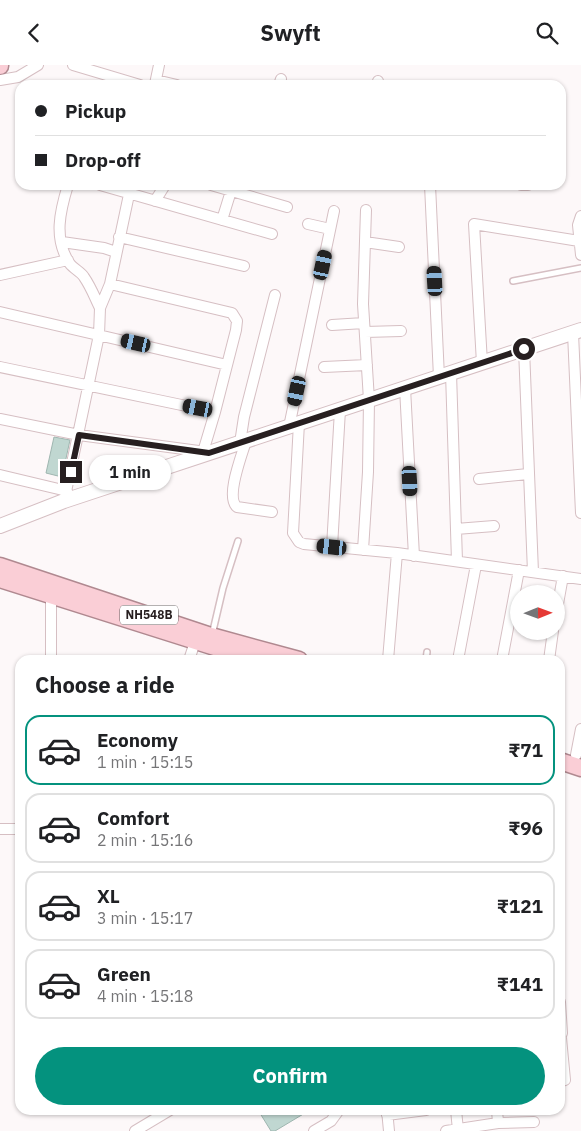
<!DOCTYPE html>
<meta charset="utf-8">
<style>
:root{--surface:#fff;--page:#f6f6f6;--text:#202124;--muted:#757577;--line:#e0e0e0;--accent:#04927e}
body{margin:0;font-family:"IBM Plex Sans",sans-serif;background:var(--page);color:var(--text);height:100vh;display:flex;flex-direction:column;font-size:19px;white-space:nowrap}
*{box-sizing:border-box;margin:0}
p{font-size:16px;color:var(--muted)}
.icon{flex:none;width:28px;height:28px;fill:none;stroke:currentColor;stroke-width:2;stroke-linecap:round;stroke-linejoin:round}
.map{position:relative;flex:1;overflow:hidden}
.side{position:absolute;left:15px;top:590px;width:550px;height:460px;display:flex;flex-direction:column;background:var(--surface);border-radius:15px;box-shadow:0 1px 4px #0004}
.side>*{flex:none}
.hud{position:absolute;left:15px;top:15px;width:551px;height:110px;border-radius:15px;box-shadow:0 1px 4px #0004;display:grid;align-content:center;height:110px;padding:0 20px;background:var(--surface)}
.needle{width:32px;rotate:89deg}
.controls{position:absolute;left:510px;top:520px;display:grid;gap:10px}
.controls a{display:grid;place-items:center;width:55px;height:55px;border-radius:50%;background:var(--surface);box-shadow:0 1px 4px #0004;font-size:25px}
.end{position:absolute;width:22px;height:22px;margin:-11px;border:6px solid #271f20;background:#fff;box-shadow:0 0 0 2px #fff}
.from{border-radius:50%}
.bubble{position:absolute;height:35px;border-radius:18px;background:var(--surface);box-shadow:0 1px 4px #0004;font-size:16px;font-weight:800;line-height:35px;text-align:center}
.car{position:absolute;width:15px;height:30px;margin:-15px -8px;border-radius:6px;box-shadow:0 0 4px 1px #0007;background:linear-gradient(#222 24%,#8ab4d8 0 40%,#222 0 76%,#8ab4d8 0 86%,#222 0)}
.hud b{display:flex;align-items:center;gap:18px;height:48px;font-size:19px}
.hud b+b{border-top:1px solid var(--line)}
.hud i{width:12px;height:12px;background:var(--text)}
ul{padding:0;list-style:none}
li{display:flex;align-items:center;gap:15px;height:70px;margin:0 10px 8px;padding:0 10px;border:2px solid var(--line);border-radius:15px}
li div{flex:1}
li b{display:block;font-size:19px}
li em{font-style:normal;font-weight:800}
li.active{border-color:var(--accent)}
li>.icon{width:45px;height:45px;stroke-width:1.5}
h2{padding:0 20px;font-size:22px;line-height:60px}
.action{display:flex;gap:10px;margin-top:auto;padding:10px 20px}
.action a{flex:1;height:58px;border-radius:30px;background:var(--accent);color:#fff;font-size:20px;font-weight:800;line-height:58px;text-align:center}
header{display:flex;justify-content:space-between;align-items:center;height:65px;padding:0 20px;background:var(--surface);font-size:22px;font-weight:800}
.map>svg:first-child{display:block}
.building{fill:#c0d7d1;stroke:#9fb6b0}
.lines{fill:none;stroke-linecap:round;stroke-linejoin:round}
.service-casing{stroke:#d6bfc3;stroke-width:8}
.minor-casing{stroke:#d6bfc3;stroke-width:12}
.secondary-casing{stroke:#d6bfc3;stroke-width:16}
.trunk-casing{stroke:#b08990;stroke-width:19}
.service{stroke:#fff;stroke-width:5}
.minor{stroke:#fff;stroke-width:10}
.secondary{stroke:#fff;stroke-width:14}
.trunk{stroke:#faced6;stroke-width:16}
.route{stroke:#271f20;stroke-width:6}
.labels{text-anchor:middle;stroke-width:5;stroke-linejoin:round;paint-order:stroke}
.shield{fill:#fff;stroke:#686263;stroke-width:1}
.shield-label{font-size:12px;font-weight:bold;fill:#271f20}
</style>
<header><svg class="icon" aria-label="back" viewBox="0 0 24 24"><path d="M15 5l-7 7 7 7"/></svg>Swyft<svg class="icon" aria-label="search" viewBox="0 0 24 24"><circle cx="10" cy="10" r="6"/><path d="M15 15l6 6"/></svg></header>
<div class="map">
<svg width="581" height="1066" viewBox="0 0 581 1066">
<rect width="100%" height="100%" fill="#fdf8f9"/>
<path class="building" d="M54,372L70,375L62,412L46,408Z
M258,1045H310L275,1066H271Z"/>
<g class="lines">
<g class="service-casing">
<path id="service" d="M513,216L581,203
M212,570L223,523L238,476
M426,595L427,587"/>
</g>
<g class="minor-casing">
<path id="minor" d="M73,0L140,20
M0,15L18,12L38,0
M156,15L177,20
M155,19L159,0
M279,20L281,14
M378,20V16
M68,120C60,146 53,174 70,199C74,204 81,207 84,212C91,222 95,233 100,243
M100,120L272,169
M211,120L287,142
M430,120L439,312
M521,120H528
M155,136L165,120
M581,151L578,160L581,190
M222,155L231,126
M308,159L330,164
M119,172L244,201
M62,177L104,183L116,187
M365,177L399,182
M0,210L68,195
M110,219L232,248L237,256L236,265L215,347L203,387
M0,247L227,300
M332,260L364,258
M365,267L401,266
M573,268L581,448
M524,284L533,507
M482,298L474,159L579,176
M0,302L215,347
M324,302L367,300
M451,308L457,496
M405,323L414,491
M0,354L79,370L206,387
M299,358L293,468L299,477L304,479L397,488L581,514
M289,362L334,146
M246,376C242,390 225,432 237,442L272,447
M240,378L244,352L275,230
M0,410L67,426
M479,414L528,409
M64,436L99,270L100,243L110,219L131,120
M456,464L494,461
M332,482L340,345
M363,485L368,407L369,335L363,239L366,145
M51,525V595
M556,550L563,511
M189,595L195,577
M388,595L397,488
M458,595L476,500
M502,595L519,505
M549,595L553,566
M576,690L581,664
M0,764H20
M560,937L562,968L560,973
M560,1016L565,1015L561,973
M387,1045L389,1066
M456,1045L458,1065
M497,1045L498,1058L534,1057
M387,1050L426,1045
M135,1066L170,1045
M314,1066L331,1056L339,1045
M446,1066L498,1058"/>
</g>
<g class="secondary-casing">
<path id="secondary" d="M0,461L64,436L581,265"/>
</g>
<g class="trunk-casing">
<path id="trunk" d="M0,1V0
M0,501L211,571L299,595
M0,514L256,595
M560,696L581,703"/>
</g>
<use href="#service" class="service"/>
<use href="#minor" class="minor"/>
<use href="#secondary" class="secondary"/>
<use href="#trunk" class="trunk"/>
</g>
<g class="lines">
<path class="route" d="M71,407L79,370L209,388L524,284"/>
</g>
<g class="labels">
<rect class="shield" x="120" y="540.5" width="58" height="19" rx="4"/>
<g class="shield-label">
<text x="149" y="554">NH548B</text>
</g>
</g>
</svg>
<div class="controls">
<a><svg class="needle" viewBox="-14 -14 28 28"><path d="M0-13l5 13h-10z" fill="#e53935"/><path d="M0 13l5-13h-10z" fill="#757577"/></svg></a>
</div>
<i class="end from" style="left:524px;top:284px"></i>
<i class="end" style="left:71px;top:407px"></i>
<div class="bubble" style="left:89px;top:390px;width:82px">1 min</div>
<i class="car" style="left:323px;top:200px;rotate:12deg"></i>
<i class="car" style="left:435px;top:216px;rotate:357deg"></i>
<i class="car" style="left:136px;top:278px;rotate:283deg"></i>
<i class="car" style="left:297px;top:326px;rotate:192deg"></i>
<i class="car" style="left:198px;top:343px;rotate:281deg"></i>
<i class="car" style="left:410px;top:416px;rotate:177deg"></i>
<i class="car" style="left:332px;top:482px;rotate:276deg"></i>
<div class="hud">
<b><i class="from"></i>Pickup</b>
<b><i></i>Drop-off</b>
</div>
<section class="side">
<h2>Choose a ride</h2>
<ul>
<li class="active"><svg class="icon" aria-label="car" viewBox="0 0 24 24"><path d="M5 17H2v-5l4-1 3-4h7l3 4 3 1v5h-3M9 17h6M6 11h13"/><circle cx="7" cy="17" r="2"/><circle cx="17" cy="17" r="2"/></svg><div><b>Economy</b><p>1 min · 15:15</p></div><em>₹71</em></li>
<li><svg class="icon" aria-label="car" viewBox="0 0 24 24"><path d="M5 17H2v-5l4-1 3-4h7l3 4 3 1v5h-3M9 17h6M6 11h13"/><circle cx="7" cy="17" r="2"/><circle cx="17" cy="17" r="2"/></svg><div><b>Comfort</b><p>2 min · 15:16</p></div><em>₹96</em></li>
<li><svg class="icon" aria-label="car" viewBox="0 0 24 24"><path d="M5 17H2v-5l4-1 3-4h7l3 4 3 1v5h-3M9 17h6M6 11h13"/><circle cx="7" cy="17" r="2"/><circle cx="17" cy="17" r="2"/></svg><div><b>XL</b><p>3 min · 15:17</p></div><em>₹121</em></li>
<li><svg class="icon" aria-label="car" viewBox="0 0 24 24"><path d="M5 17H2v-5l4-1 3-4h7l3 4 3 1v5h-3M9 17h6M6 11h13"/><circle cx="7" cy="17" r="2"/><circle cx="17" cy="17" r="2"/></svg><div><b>Green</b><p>4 min · 15:18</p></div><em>₹141</em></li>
</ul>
<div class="action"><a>Confirm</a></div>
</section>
</div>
